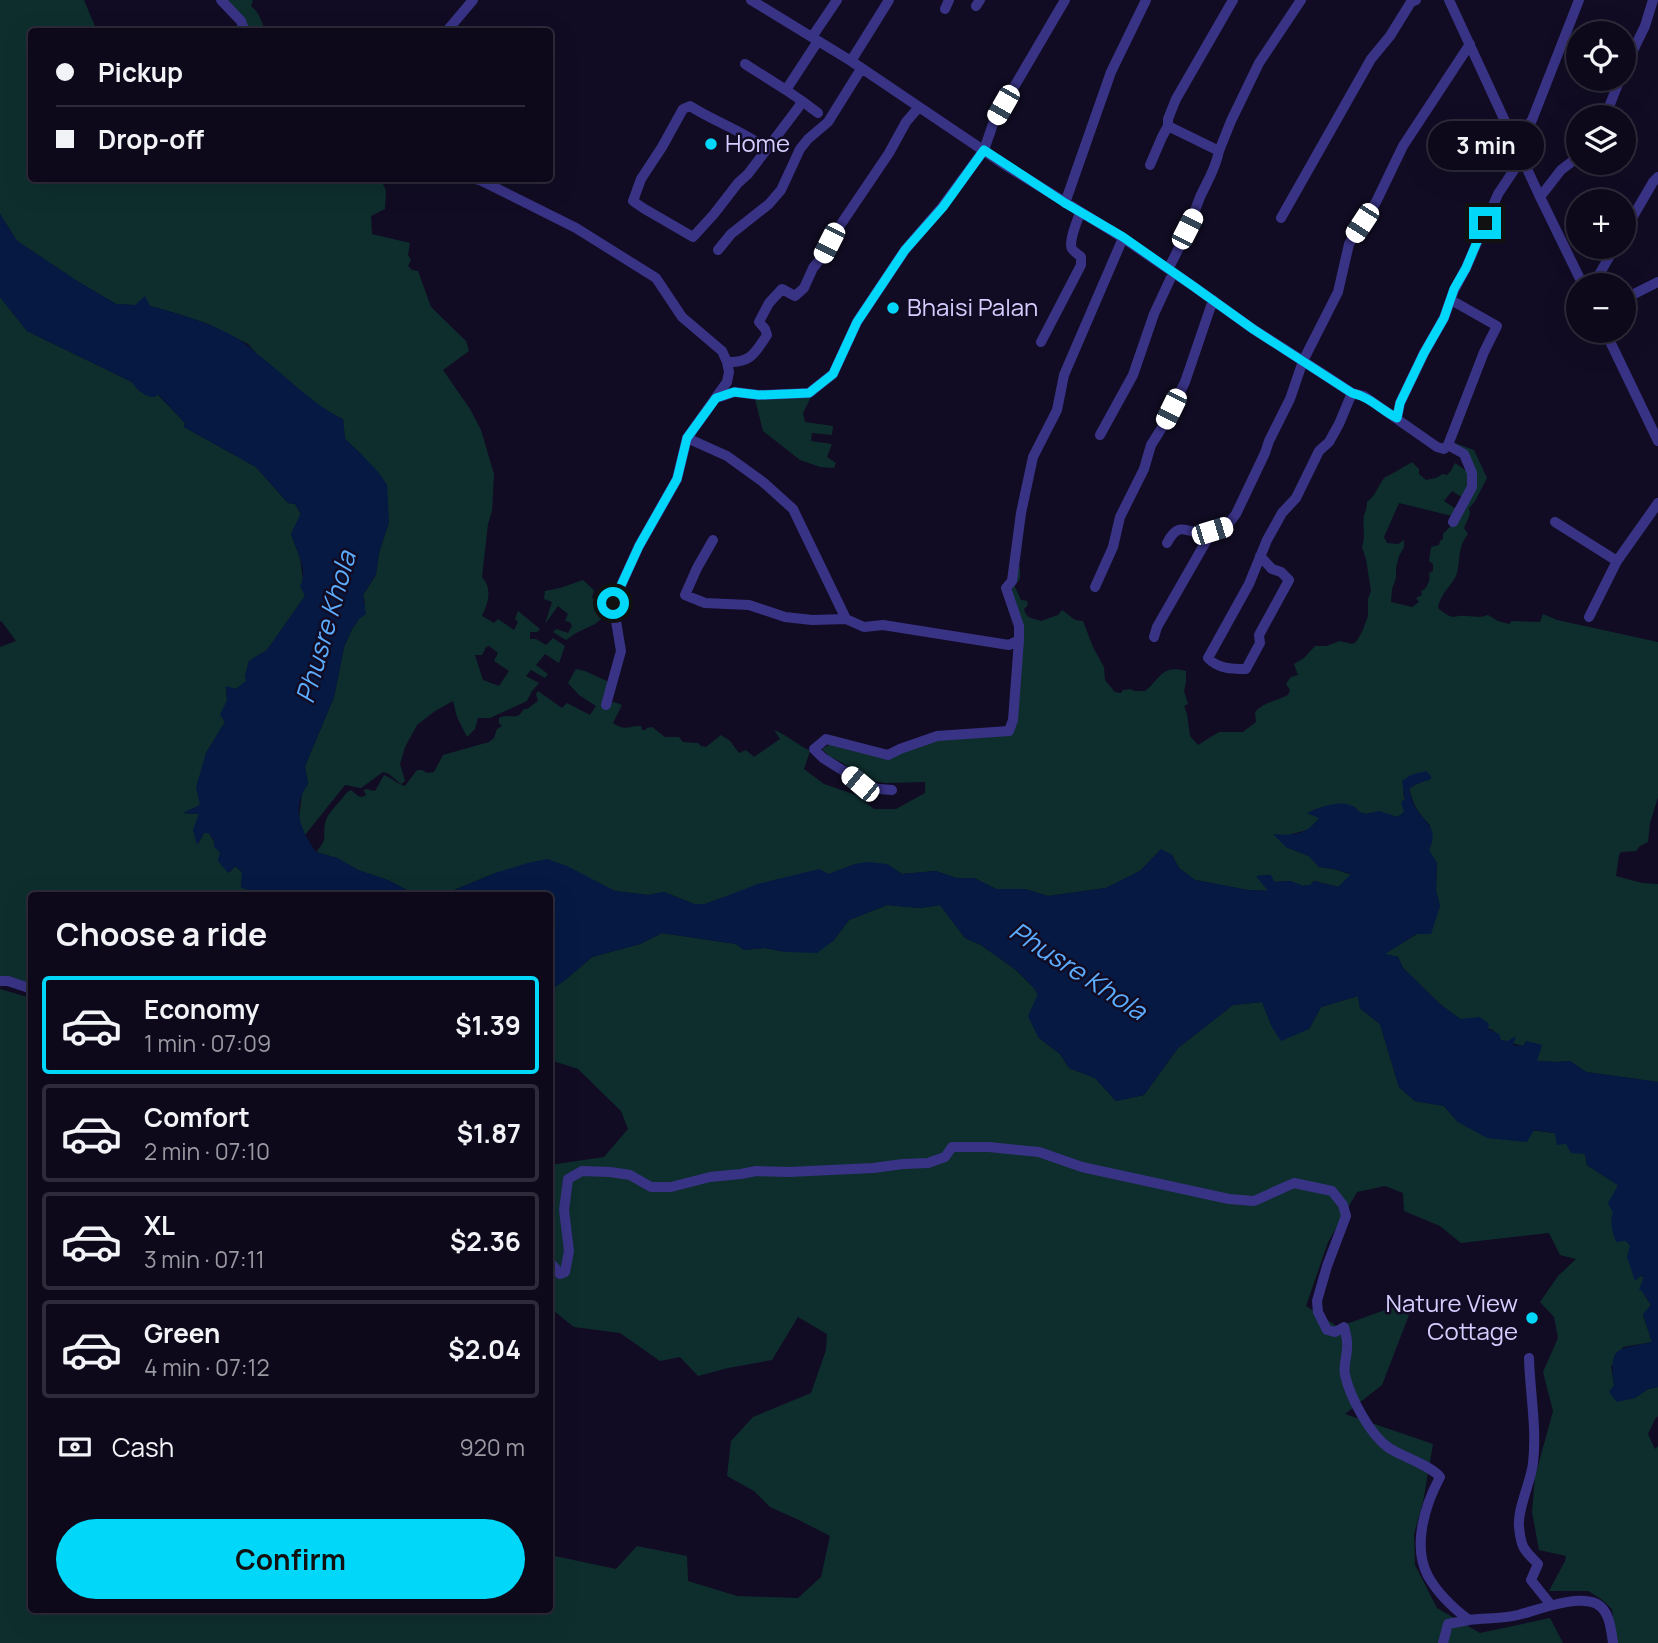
<!DOCTYPE html>
<meta charset="utf-8">
<style>
:root{--surface:#0d091a;--page:#161223;--text:#f1f3f6;--muted:#9a9aa2;--line:#2d2a39;--accent:#00d7f9}
body{margin:0;font-family:Manrope,sans-serif;background:var(--page);color:var(--text);height:100vh;display:flex;flex-direction:column;font-size:26px;white-space:nowrap}
*{box-sizing:border-box;margin:0}
p{font-size:23px;color:var(--muted)}
.icon{flex:none;width:38px;height:38px;fill:none;stroke:currentColor;stroke-width:2;stroke-linecap:round;stroke-linejoin:round}
.map{position:relative;flex:1;overflow:hidden}
.sheet{position:absolute;left:28px;top:892px;width:525px;height:721px;display:flex;flex-direction:column;background:var(--surface);border-radius:7px;box-shadow:0 7px 28px #0002,0 0 0 2px var(--line)}
.sheet>*{flex:none}
.top-card{position:absolute;left:28px;top:28px;width:525px;height:154px;border-radius:7px;box-shadow:0 7px 28px #0002,0 0 0 2px var(--line);display:grid;align-content:center;height:154px;padding:0 28px;background:var(--surface)}
.buttons{position:absolute;left:1566px;top:21px;display:grid;gap:14px}
.buttons a{display:grid;place-items:center;width:70px;height:70px;border-radius:50%;background:var(--surface);box-shadow:0 7px 28px #0002,0 0 0 2px var(--line);font-size:35px}
.end{position:absolute;width:32px;height:32px;margin:-16px;border:9px solid #00d7f9;background:#111;box-shadow:0 0 0 4px #111}
.from{border-radius:50%}
.bubble{position:absolute;height:49px;border-radius:24px;background:var(--surface);box-shadow:0 7px 28px #0002,0 0 0 2px var(--line);font-size:23px;font-weight:700;line-height:49px;text-align:center}
.car{position:absolute;width:21px;height:42px;margin:-21px -10px;border-radius:9px;box-shadow:0 0 5px 2px #0007;background:linear-gradient(#fff 24%,#345 0 40%,#fff 0 76%,#345 0 86%,#fff 0)}
.top-card b{display:flex;align-items:center;gap:24px;height:66px;font-size:26px}
.top-card b+b{border-top:2px solid var(--line)}
.top-card i{width:18px;height:18px;background:var(--text)}
ul{padding:0;list-style:none}
li{display:flex;align-items:center;gap:21px;height:98px;margin:0 14px 10px;padding:0 14px;border:4px solid var(--line);border-radius:7px}
li div{flex:1}
li b{display:block;font-size:26px}
li em{font-style:normal;font-weight:700}
li.on{border-color:var(--accent)}
li>.icon{width:63px;height:63px;stroke-width:1.5}
h2{padding:0 28px;font-size:32px;line-height:84px}
.pay{display:flex;align-items:center;gap:18px;height:77px;padding:0 28px;font-size:26px}
.pay p{margin-inline-start:auto}
.button{display:flex;gap:14px;margin-top:auto;padding:14px 28px}
.button a{flex:1;height:80px;border-radius:42px;background:var(--accent);color:#111;font-size:28px;font-weight:700;line-height:80px;text-align:center}
.map>svg:first-child{display:block}
.green{fill:#0e2e2e;fill-rule:evenodd}
.water{fill:#051943}
.lines{fill:none;stroke-linecap:round;stroke-linejoin:round}
.minor{stroke:#393386;stroke-width:10}
.route{stroke:#00d7f9;stroke-width:9}
.poi-dot{fill:#00d7f9;stroke:#110c23;stroke-width:2.5}
.labels{text-anchor:middle;stroke-width:5;stroke-linejoin:round;paint-order:stroke}
.poi-label{font-size:24px;fill:#d5ceff;stroke:#110c23;text-anchor:start}
.water-label{font-size:26px;font-style:italic;fill:#5cadff;stroke:#110c23}
</style>
<div class="map">
<svg width="1658" height="1643" viewBox="0 0 1658 1643">
<rect width="100%" height="100%" fill="#110c23"/>
<path class="green" d="M0,0H84L97,31L32,32V178L381,179L386,191L385,209L371,216L372,234L410,243L408,255L411,260L408,266L412,270L418,271L431,307L466,341L469,351L443,370L470,409L481,430L494,474L492,511L488,524L482,577C493,590 488,602 482,616L494,623L498,619L514,630L518,622L515,619L518,611L540,629L537,632H530V639H536L546,645L553,638L565,646L559,663L545,654L536,665L548,674L545,678L531,670L526,676L539,683L532,691L527,701L490,718H478L475,729L467,737L457,717L453,701L435,711L417,725L405,747L400,764L405,781L401,784L389,774L383,772L361,788L345,785L305,835L299,820L302,792L308,784L305,766L334,697L344,647L352,629L359,619L365,602L363,595L376,575L379,553L389,522L363,456L345,439L343,419C313,406 283,374 257,354L248,344L208,324L182,315L150,306L116,304L77,281L17,241L0,214ZM489,646L498,653L494,661L509,671L499,686L483,680L475,655H482L486,647Z
M226,0H253L251,6C260,13 262,23 265,31H250Z
M0,297L27,331L132,382L139,391L157,394L185,423L184,427L256,467L288,503L295,504L301,514L291,534L300,558L305,596L267,650L249,661L245,676L247,681L236,689L226,687L227,701L221,714L225,722L206,753L200,805L184,813L199,814L198,844L204,833H209L220,852L229,873L235,866L243,873L241,887L263,896H32L31,986L0,978V647L16,641L2,622L0,621Z
M811,397L803,413L805,422L833,426L832,435L812,433L811,441L832,444L827,457L836,463L834,468L820,467L800,460L763,431L755,399Z
M1452,442L1474,450L1487,478L1475,501L1469,508L1470,514L1464,528L1468,534C1457,548 1461,557 1457,573C1454,584 1440,593 1438,608C1442,611 1447,616 1453,617C1455,617 1457,616 1459,616C1469,615 1478,619 1488,615L1498,621L1509,624L1512,621L1540,622L1543,614L1557,620L1658,642V797L1650,823L1648,842L1640,846L1636,851L1621,852L1619,855L1616,876L1642,883L1658,884V1082L1586,1072L1570,1061L1557,1062L1536,1061L1523,1046L1501,1040L1493,1030L1460,1019L1440,1004L1403,968L1398,957L1384,954L1417,934L1440,907L1436,890L1437,863L1428,850L1430,825C1417,811 1414,807 1409,788L1427,779L1426,771L1403,792L1405,800L1404,813L1397,817L1375,812L1366,814L1359,812L1355,807C1337,804 1325,804 1308,813L1320,817L1310,829L1289,835L1286,847L1309,856L1319,867L1334,869L1352,875L1339,887L1314,881L1310,885L1303,886L1290,881L1274,882L1270,875L1257,876L1269,891L1248,890L1195,880L1179,868L1172,855L1161,850L1140,871L1106,888L1048,896L1025,889H996L974,878H956L936,871L902,874L887,864H855L829,874L774,880L705,904H694L664,892L648,895L615,891L598,883L498,872L447,893L418,896L390,881L358,870L337,858L316,852C330,836 321,837 326,820C328,814 335,807 339,802C345,797 344,793 351,790L358,796L362,797L366,795L364,790L366,789L375,791L384,775C392,778 397,784 405,786L417,770H422L427,773L434,772L443,755L489,742L494,738L497,729L502,726L499,723V718C511,712 515,723 524,709H527L538,701L536,694L538,691L562,708L567,703L590,715L596,706L579,695L568,683L576,669L585,671L609,682V703L614,702L622,705L613,723C626,732 629,725 641,726L642,730H645L647,728L652,727L665,737H679L683,742L698,743L701,746L706,747L721,735L730,741L739,753L746,750L754,757L780,739L774,730C787,735 798,745 810,751L804,769L824,784L856,795L874,809H896L925,793V782L885,783L862,779L843,763L829,756L822,749L832,743L888,756L943,737L1011,735L1020,683L1012,589L1013,581L1020,565V578L1018,582H1014L1015,587L1021,600L1027,601L1028,605L1024,609C1026,619 1033,618 1041,621L1058,615L1062,610L1075,620L1083,621L1093,647L1104,667L1105,680L1115,692L1121,693L1123,690L1131,689L1134,691H1145C1161,678 1162,664 1186,671V682L1184,691L1188,704L1184,706L1187,714L1190,736L1198,745L1219,732H1243L1256,722L1255,712C1264,702 1277,701 1288,695L1290,690L1286,684L1291,677L1298,675L1294,664L1304,658L1315,646H1326L1340,641L1352,644L1356,642L1362,632L1368,616V599L1371,591L1366,559L1362,547C1366,536 1362,526 1364,515C1366,511 1367,507 1367,502C1377,494 1377,487 1385,477C1389,476 1407,465 1412,462L1419,469V474L1426,480L1436,478L1443,474L1447,475L1451,471L1455,463L1468,472L1471,479L1463,498L1452,491L1444,501L1456,509L1452,516L1399,503L1384,537L1387,543L1398,544L1404,540V547L1399,556L1396,568V578L1392,589L1391,602L1412,607L1419,602L1416,598L1422,595L1421,591L1424,590C1428,585 1431,580 1429,573L1433,571V564L1429,561L1431,547L1439,545L1440,541L1443,539V534L1451,526L1475,481Z
M583,580L594,590L592,598L612,610L595,624L576,633L566,640L553,632L556,629L568,633L572,626L570,622L565,621L568,614L558,606L545,624L552,602L544,599L545,591L560,588Z
M887,905L920,908L940,905L965,938L981,945L1016,970L1033,987L1038,994V1037L1060,1054L1069,1068L1095,1078L1116,1101L1144,1095L1178,1048L1233,1005L1262,1002L1272,1027L1309,1029L1321,1007L1358,996L1360,1008L1380,1024L1399,1087L1415,1101L1444,1106L1458,1122L1555,1133L1566,1144L1585,1154L1587,1165L1618,1185L1613,1213L1630,1246L1636,1280L1640,1276L1644,1277C1640,1291 1643,1293 1651,1305L1643,1315L1652,1342L1623,1347L1611,1367L1614,1385L1635,1398L1648,1389L1658,1387V1416L1655,1419L1648,1434L1655,1449L1658,1446V1643H1617L1612,1609L1601,1599L1588,1591H1549L1565,1561L1566,1556L1539,1550L1532,1512L1535,1477L1553,1411L1543,1372L1558,1338L1554,1317L1540,1302L1558,1276L1576,1259L1560,1255L1549,1233L1461,1243L1440,1226L1404,1211L1403,1193L1385,1186L1357,1192L1328,1242L1306,1306L1338,1327L1407,1302H1414L1382,1385L1345,1414L1433,1444L1423,1502L1414,1534L1415,1565L1437,1608L1480,1633L1550,1618L1563,1643H0V989L31,998L32,1610H550V1555L616,1569L637,1546L687,1556L688,1581L737,1596L798,1598L821,1577L830,1536L799,1520L770,1507L754,1491L727,1476L731,1441L753,1417L811,1393L826,1350L827,1334L798,1317L772,1360L728,1368L698,1376L680,1357L660,1361L620,1333L574,1327L550,1308V1165L604,1157L628,1129L621,1111L578,1069L550,1060V990L564,981L592,957L640,944L662,933L736,944L744,950L765,948L786,952L833,941L849,920Z"/>
<path class="water" d="M0,214L17,241L77,281L116,304L135,305L145,296L150,306C183,315 234,329 257,354C283,373 314,406 343,419L345,439L363,456L379,473L387,485L389,522L379,553L376,574L363,595L366,614L359,619L352,629L344,647L334,697L305,766L308,784C290,809 301,830 316,852L337,858L358,870L390,881L418,896L447,893L498,872L528,863L547,859L567,866L615,891L648,895L664,892L694,904H705L758,884L819,869L829,874L855,864L867,862L887,864L902,874L936,871L956,878H974L996,889H1025L1048,896L1106,888L1140,871L1161,849L1172,855L1179,868L1195,880L1248,890L1268,891L1256,876L1271,875L1274,882L1290,881L1303,886L1310,885L1314,881L1338,887L1351,874L1334,869L1319,867L1309,856L1286,847L1273,834C1294,836 1306,835 1319,818L1307,813C1322,806 1348,796 1359,812L1367,814L1379,811L1398,817L1404,812L1401,802L1405,799L1402,781L1411,775L1426,771L1431,776V779L1414,785L1409,789C1411,796 1412,803 1417,810C1427,824 1439,830 1429,850L1437,863L1436,890L1440,906L1431,934H1416L1385,954L1398,957L1403,968L1440,1004L1460,1019L1480,1017L1489,1024L1488,1029L1499,1034L1501,1040L1508,1041L1516,1036L1513,1045L1523,1046L1526,1041L1542,1045L1537,1061L1557,1062L1570,1061L1586,1072L1658,1082V1387L1648,1389L1635,1398L1617,1402L1609,1392L1614,1385C1608,1344 1619,1350 1652,1342L1643,1314L1651,1305L1642,1291L1639,1290L1644,1277L1640,1276L1635,1281L1627,1257L1630,1246L1626,1241L1616,1242C1613,1233 1609,1223 1613,1213L1608,1203L1618,1185L1587,1165L1585,1154L1571,1153L1566,1144L1557,1145L1555,1133L1534,1130L1527,1142L1487,1138L1458,1122L1444,1106L1415,1101L1399,1087L1380,1024L1360,1008L1358,996L1321,1007L1309,1029L1281,1041L1272,1027L1262,1002L1233,1005L1178,1048L1144,1095L1116,1101L1095,1078L1069,1068L1060,1054L1038,1037L1028,1016L1038,994L1033,987L1016,970L981,945L965,938L940,905L920,908L887,905L849,920L833,941L817,953L786,952L765,948L744,950L736,944L662,933L640,944L592,957L564,981L550,990V896H263L241,887L242,872L235,866L228,873L218,861L220,852L214,847V840L209,833H204L197,845L193,830L199,814L183,813L200,805L196,787L206,753L225,722L220,714L227,701L226,686L236,689L246,681L245,676L249,661L267,650L305,596L300,586C309,571 296,549 291,534L301,513L295,504L288,503L256,467L184,427L185,423L158,394L155,397C144,397 138,390 132,382L27,331L0,297Z"/>
<g class="lines">
<path class="minor" d="M221,0L241,21L245,32
M751,0L851,61L1008,167L1123,238L1193,286L1253,329L1303,361L1338,292L1349,244L1376,202L1403,146L1470,44
M1449,0L1540,197L1583,285
M976,6L980,0
M945,9L949,0
M446,32L473,0
M812,37L837,0
M851,61L889,0
M745,64L786,90
M1624,69L1645,26L1653,0
M802,101L818,113
M1605,117L1620,79
M1168,126V119L1176,99L1233,0
M1515,143L1532,120L1579,0
M767,149C743,131 715,122 690,106L683,109L662,147L641,179L633,201L643,208L693,237L714,214L738,183L748,174L798,108L802,101L786,90L818,41
M1219,151L1231,121L1259,63L1301,0
M1150,165L1162,137L1168,126L1219,151C1216,168 1207,182 1200,197C1191,222 1181,246 1168,269
M471,178L480,180L576,228L656,278L682,317L722,351L727,362L729,372L727,382L687,438L677,479L639,546L613,603L621,651L606,705
M1540,197L1561,170L1578,157
M1065,203L1111,72L1146,0
M1281,218L1371,59L1390,36L1411,2L1416,0
M1624,232L1653,182L1658,177
M718,250L731,234L769,204L781,190L800,149L808,139L828,122L861,69
M1593,285L1615,247
M1624,299L1658,282
M1605,331L1658,441
M1041,342L1081,265V257C1080,256 1072,250 1072,249C1068,241 1078,220 1080,212
M727,362C751,363 755,353 767,335L765,329L759,322L769,303L782,289L795,296L804,288L813,268L822,257L839,227L889,153L906,122L919,107
M716,398L735,392L759,395L809,393L833,374L857,322L905,250L942,207L984,150L994,121L1065,0
M1397,418L1400,403L1424,353L1444,318L1454,290L1466,268L1498,194L1522,158
M1100,435L1133,375L1154,314L1173,273
M687,438L727,456L763,482L793,509L846,619L864,627L883,625L1009,645L1019,640V626L1006,588L1012,581L1021,513L1033,457L1057,410L1064,375L1123,238
M1448,445L1464,454L1472,473V487L1453,522
M1555,522L1617,561
M713,540L697,568L685,595L705,603L749,605L785,617L812,620L846,619
M1167,543C1178,522 1185,530 1204,535L1212,531
M1260,556L1272,569L1281,572L1289,580L1259,635L1260,643L1246,669C1232,669 1218,669 1208,658L1249,584L1267,540L1282,513L1296,498L1319,451L1329,442L1339,424L1352,393
M1095,587L1113,547L1120,517L1144,469L1151,445L1163,426L1185,382L1213,300
M1589,617L1617,561L1658,503
M1154,637L1157,627L1212,531L1226,527L1236,514L1265,453L1269,441L1290,399L1303,361L1352,393L1364,396L1437,447L1444,449L1448,445L1484,352L1497,326L1451,300
M892,790L879,789L860,784L847,773L823,758L814,749L826,739L888,755L900,749L937,736L1009,731L1013,720L1019,640
M0,981H8L32,989
M550,1262L560,1274L565,1272L569,1251L564,1210L568,1179L582,1171L610,1172L630,1175L651,1187H671L710,1177L741,1174L756,1171L789,1172L873,1168L903,1164L928,1163L945,1157L952,1147H989L1039,1152L1082,1167L1229,1199L1254,1201L1294,1183L1332,1191L1343,1205L1346,1216L1327,1266L1317,1301L1318,1312L1327,1330L1335,1332L1344,1327C1346,1334 1348,1341 1347,1348C1347,1357 1343,1366 1345,1375C1350,1397 1370,1435 1389,1448C1403,1457 1430,1465 1440,1477C1425,1505 1412,1546 1428,1576C1438,1594 1453,1608 1469,1620C1485,1618 1502,1619 1518,1615C1538,1610 1577,1594 1597,1604C1610,1611 1611,1630 1613,1643
M1529,1358C1530,1393 1537,1428 1533,1463C1531,1482 1517,1509 1519,1527C1521,1548 1524,1550 1538,1564L1531,1580L1551,1605
M1443,1643L1448,1624L1469,1620"/>
</g>
<g class="lines">
<path class="route" d="M613,603L639,546L677,479L687,438L716,398L734,392L759,395L809,393L833,374L857,322L905,250L943,207L984,150L1065,203L1123,237L1193,286L1253,329L1352,393C1370,397 1381,410 1397,418L1400,403L1424,353L1444,318L1454,289L1466,268L1485,223"/>
</g>
<g class="poi-dot">
<circle cx="711" cy="144" r="7"/>
<circle cx="893" cy="308" r="7"/>
<circle cx="1532" cy="1318" r="7"/>
</g>
<g class="labels">
<g class="poi-label">
<text x="725" y="152">Home</text>
<text x="907" y="316">Bhaisi Palan</text>
<text x="1518" y="1312" text-anchor="end">Nature View<tspan x="1518" dy="28">Cottage</tspan></text>
</g>
<g class="water-label">
<text transform="translate(326 627) rotate(-74)" y="9">Phusre Khola</text>
<text transform="translate(1078 971) rotate(33)" y="9">Phusre Khola</text>
</g>
</g>
</svg>
<div class="buttons">
<a><svg class="icon" aria-label="locate" viewBox="0 0 24 24"><circle cx="12" cy="12" r="6"/><path d="M12 2v4M12 18v4M2 12h4M18 12h4"/></svg></a>
<a><svg class="icon" aria-label="layers" viewBox="0 0 24 24"><path d="M12 4l9 5-9 5-9-5zM3 14l9 5 9-5"/></svg></a>
<a>+</a>
<a>−</a>
</div>
<i class="end from" style="left:613px;top:603px"></i>
<i class="end" style="left:1485px;top:223px"></i>
<div class="bubble" style="left:1428px;top:121px;width:116px">3 min</div>
<i class="car" style="left:1003px;top:105px;rotate:210deg"></i>
<i class="car" style="left:1362px;top:223px;rotate:213deg"></i>
<i class="car" style="left:1187px;top:229px;rotate:27deg"></i>
<i class="car" style="left:829px;top:243px;rotate:207deg"></i>
<i class="car" style="left:1171px;top:409px;rotate:206deg"></i>
<i class="car" style="left:1212px;top:531px;rotate:73deg"></i>
<i class="car" style="left:860px;top:784px;rotate:310deg"></i>
<div class="top-card">
<b><i class="from"></i>Pickup</b>
<b><i></i>Drop-off</b>
</div>
<section class="sheet">
<h2>Choose a ride</h2>
<ul>
<li class="on"><svg class="icon" aria-label="car" viewBox="0 0 24 24"><path d="M5 17H2v-5l4-1 3-4h7l3 4 3 1v5h-3M9 17h6M6 11h13"/><circle cx="7" cy="17" r="2"/><circle cx="17" cy="17" r="2"/></svg><div><b>Economy</b><p>1 min · 07:09</p></div><em>$1.39</em></li>
<li><svg class="icon" aria-label="car" viewBox="0 0 24 24"><path d="M5 17H2v-5l4-1 3-4h7l3 4 3 1v5h-3M9 17h6M6 11h13"/><circle cx="7" cy="17" r="2"/><circle cx="17" cy="17" r="2"/></svg><div><b>Comfort</b><p>2 min · 07:10</p></div><em>$1.87</em></li>
<li><svg class="icon" aria-label="car" viewBox="0 0 24 24"><path d="M5 17H2v-5l4-1 3-4h7l3 4 3 1v5h-3M9 17h6M6 11h13"/><circle cx="7" cy="17" r="2"/><circle cx="17" cy="17" r="2"/></svg><div><b>XL</b><p>3 min · 07:11</p></div><em>$2.36</em></li>
<li><svg class="icon" aria-label="car" viewBox="0 0 24 24"><path d="M5 17H2v-5l4-1 3-4h7l3 4 3 1v5h-3M9 17h6M6 11h13"/><circle cx="7" cy="17" r="2"/><circle cx="17" cy="17" r="2"/></svg><div><b>Green</b><p>4 min · 07:12</p></div><em>$2.04</em></li>
</ul>
<div class="pay"><svg class="icon" aria-label="cash" viewBox="0 0 24 24"><path d="M3 7h18v10H3z"/><circle cx="12" cy="12" r="2"/></svg>Cash<p>920 m</p></div>
<div class="button"><a>Confirm</a></div>
</section>
</div>
